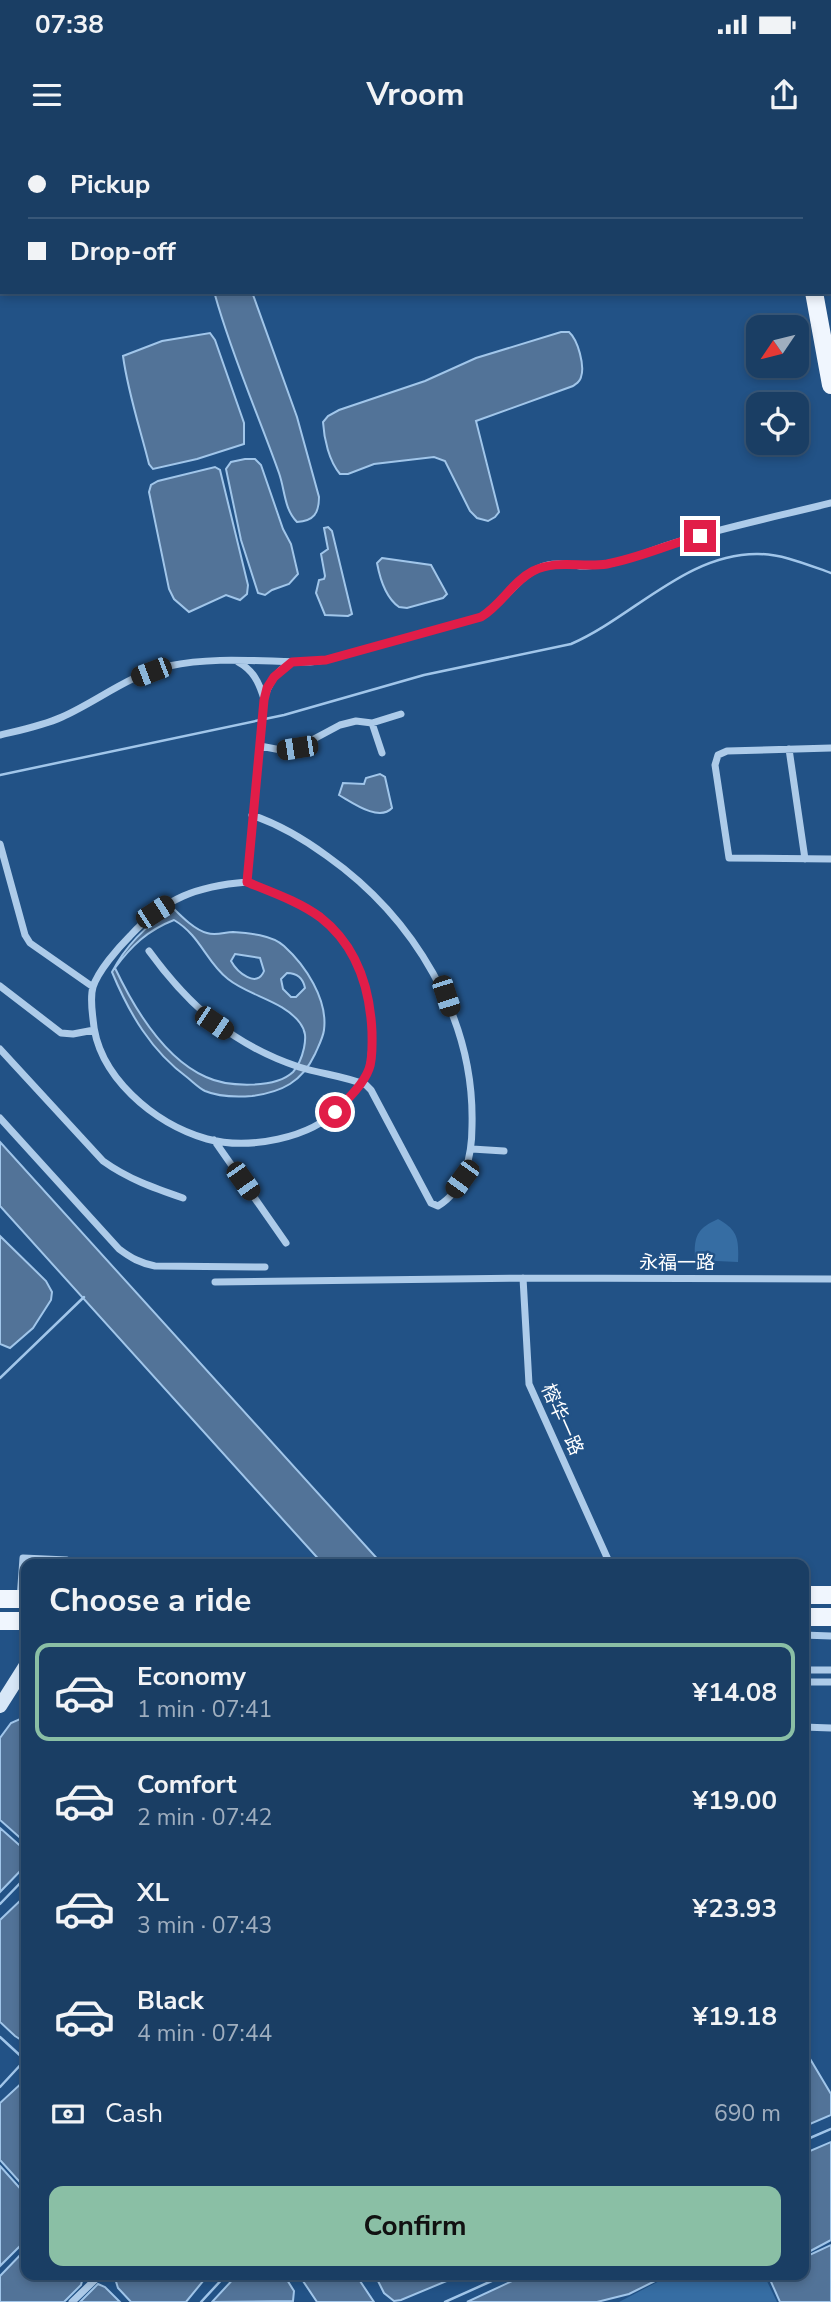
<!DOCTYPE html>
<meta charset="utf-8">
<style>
:root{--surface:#1a3e64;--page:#23456a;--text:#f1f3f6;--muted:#9faebf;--line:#385778;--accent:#8abfa5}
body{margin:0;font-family:"Nunito Sans","Noto Sans SC",sans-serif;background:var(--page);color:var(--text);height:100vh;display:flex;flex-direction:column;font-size:26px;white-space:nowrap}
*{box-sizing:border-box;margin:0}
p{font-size:23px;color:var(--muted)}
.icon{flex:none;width:38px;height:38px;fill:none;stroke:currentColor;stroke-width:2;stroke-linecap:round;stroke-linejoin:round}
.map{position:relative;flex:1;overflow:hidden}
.drawer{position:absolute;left:21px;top:1419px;width:788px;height:721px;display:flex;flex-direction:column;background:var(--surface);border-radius:14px;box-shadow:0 4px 10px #0003,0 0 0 2px var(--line)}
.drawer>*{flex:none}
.top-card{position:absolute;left:0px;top:0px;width:831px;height:154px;box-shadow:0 4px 10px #0003,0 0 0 2px var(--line);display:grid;align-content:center;height:154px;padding:0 28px;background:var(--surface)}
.needle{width:46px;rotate:235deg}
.fabs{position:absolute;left:746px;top:175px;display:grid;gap:14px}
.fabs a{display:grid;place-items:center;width:63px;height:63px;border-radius:14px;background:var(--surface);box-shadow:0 4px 10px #0003,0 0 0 2px var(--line);font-size:35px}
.end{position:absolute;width:32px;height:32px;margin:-16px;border:9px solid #e11d48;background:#fff;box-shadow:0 0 0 4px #fff}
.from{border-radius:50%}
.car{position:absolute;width:21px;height:42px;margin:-21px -10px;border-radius:9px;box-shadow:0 0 5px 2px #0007;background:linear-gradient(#222 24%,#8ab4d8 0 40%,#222 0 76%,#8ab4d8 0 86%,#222 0)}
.top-card b{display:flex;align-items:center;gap:24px;height:66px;font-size:26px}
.top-card b+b{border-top:2px solid var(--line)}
.top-card i{width:18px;height:18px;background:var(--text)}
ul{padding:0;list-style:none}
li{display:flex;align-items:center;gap:21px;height:98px;margin:0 14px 10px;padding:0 14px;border:4px solid transparent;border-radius:14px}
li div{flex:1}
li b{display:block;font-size:26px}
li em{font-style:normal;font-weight:700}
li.current{border-color:var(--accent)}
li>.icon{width:63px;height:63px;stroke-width:1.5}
h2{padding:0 28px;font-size:32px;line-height:84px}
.pay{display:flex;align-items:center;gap:18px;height:77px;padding:0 28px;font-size:26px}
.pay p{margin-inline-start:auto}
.button{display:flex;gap:14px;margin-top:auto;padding:14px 28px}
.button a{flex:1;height:80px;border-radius:14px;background:var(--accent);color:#111;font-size:28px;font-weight:700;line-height:80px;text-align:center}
.status{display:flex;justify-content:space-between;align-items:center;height:49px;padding:0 35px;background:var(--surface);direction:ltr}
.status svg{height:19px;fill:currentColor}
header{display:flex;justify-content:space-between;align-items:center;height:91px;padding:0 28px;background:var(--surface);font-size:32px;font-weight:700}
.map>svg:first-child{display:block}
.green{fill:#366da3}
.water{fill:#527398;stroke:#a1c6ea;stroke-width:2;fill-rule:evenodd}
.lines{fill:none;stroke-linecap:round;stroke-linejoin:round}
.stream{stroke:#a1c6ea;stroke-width:2.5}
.street{stroke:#adcbe9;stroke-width:7}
.secondary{stroke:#d7e7f7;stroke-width:14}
.primary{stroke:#f0f6fe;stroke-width:18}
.route{stroke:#e11d48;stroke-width:9}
.labels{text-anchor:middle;stroke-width:5;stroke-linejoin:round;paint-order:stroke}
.street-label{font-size:19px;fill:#fff;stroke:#225286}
</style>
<div class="status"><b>07:38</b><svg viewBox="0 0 49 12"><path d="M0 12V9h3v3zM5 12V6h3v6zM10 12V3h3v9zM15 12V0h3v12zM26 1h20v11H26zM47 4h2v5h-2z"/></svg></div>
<header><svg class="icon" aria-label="menu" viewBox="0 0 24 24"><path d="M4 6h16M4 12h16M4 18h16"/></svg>Vroom<svg class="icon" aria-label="share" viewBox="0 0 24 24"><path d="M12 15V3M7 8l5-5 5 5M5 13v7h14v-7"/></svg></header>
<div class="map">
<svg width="831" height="2162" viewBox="0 0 831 2162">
<rect width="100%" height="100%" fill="#225286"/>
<path class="green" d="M718,1079C738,1090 739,1099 738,1122L695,1120C694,1097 696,1089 718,1079Z
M671,2135H764L777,2162H619Z"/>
<path class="water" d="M219,152H252L297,277L319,357C319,373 314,381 297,382C284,369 285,350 279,333C258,274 232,216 215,155Z
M561,192H569C578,200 585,226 581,237C580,242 577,243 573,246L476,281L499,372L495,377L488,381L477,378L470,371L445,321L434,317L374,324L348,334H340C329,321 324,299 323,282L328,276L339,270L425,241L476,218Z
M210,193L215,200L244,283V304L197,319L153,329L149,324C140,288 128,253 123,216L162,201Z
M245,319H255L261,325L283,389L291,404L298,434L289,444L272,450L265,455L258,453L241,400L226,329L231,322Z
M215,327L220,330L248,445L247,454L240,460L226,455L189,472L174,459L169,449L149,352L151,345L158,341Z
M328,387L332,391L352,474L348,476L325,475L316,453L319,440L324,439L325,436L321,414L328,409L324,388Z
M382,418L431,425L447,454L443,458L407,468L399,467C386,458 380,439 377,423Z
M380,634L385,637L392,668C379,682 353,663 339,655L343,643L364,644L366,638Z
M173,768C182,777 195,790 207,793C216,796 225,792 233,792C249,793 272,795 284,806C305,825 328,859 324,890C323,898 318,907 315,914C302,942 282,952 252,956C238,957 219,957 205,951C199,948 193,942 188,938C151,911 129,873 112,832C126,805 148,784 173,768ZM174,780C201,796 206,822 228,839C249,856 284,861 300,883C306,891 306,898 304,908C302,917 299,925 293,932C275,949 227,947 206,937C163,918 134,868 115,828C131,806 148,790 174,780ZM235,814L260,818L264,831C257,849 237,832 231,821ZM287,833C297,833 303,838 305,848L296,857H291L283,849L281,839Z
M0,1002L382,1424H323L0,1066Z
M0,1096L46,1141L52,1152L51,1160L33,1188L10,1208L0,1204Z
M20,1579L26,1582V1703L0,1680V1598L11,1583Z
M0,1688L26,1711V1725L0,1752Z
M26,1755V1903L15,1896L0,1882V1780Z
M803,1907L831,1954V1975L803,1987Z
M26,1939V2049L0,2020V1963Z
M831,2002V2100L803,2115V2014Z
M0,2026L26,2055V2100L0,2126Z
M831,2105V2162H780L768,2135H803V2118Z
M26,2109V2135H79L82,2141L81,2145L64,2162H0V2136Z
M114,2135H208L186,2162H131L118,2148Z
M237,2135H284L294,2151L293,2161L212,2162Z
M299,2135H356L374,2162H317Z
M375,2135H461L401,2160L394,2161L384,2153Z
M525,2135H667L629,2154L597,2162H467Z
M98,2144L105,2147L120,2162H80Z"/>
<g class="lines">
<path class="stream" d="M0,635L284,575L424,535L571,504C633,477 687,413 758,414C783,414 808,425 831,433
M0,1238L84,1157
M0,1764L26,1737
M0,1897L24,1919
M0,1947L25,1920
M803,2001L831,1989
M201,2162L226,2135
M445,2162L505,2135"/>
<path class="street" d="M238,522C253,530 259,542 264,559
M372,583L382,613
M0,595C21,590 42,586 62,577C98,561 130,534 169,526C215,516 264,522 310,522L326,520L481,477C506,462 519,432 548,425C559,422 570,425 580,426C589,426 599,425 607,424C631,420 651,410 674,403C725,387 779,376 831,363
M260,606L281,610L297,608L340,585L356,581L372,583L401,574
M831,608L727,611L718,615L715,625L729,718L831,719
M789,609L805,719
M0,704L25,795L30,803L93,847
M247,742C271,752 297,761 318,776C356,803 370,847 372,892C372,903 372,918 369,929C364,943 350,956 340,967C311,999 248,1010 207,999C154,984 97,936 93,879C92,870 90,857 93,847C98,831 118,808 130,796C165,758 197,746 247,742Z
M247,742L264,560C268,543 276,532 290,523
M149,811C189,866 233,905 299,927C321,934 345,936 366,945L371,950L431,1063L438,1066C465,1050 472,1015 472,986C475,877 413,777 327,716C304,699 278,684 252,675
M0,846L61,893L73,894L94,890
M0,909L103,1021C128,1039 154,1048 183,1058
M0,978L119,1109C131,1118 140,1123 155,1126L265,1127
M214,1000L286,1103
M472,1009L504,1011
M523,1138L529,1244L610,1424
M215,1142L523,1138L831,1139
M20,1459L23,1418L67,1420L68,1424
M803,1495L831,1496
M803,1530H831
M803,1542H831
M803,1587L831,1588
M72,2162L100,2135"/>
<path class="secondary" d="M0,1566L26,1525"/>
<path class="primary" d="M787,0L788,2
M816,0V2
M830,76L831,85
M814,152L831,245
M803,1455H831
M0,1459H26
M803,1477H831
M0,1481H26"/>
</g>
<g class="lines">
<path class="route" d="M335,972C347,960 363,945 369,929C373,919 372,903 372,892C370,847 356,805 320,777C298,761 271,752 247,742L264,560L267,548L274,537L292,522L326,520L481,477C502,464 512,442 533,431C557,419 582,428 607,424C639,418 669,404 700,396"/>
</g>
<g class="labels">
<g class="street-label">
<text x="677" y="1129">永福一路</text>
<text transform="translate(563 1279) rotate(66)" y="7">榕华一路</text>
</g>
</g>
</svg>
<div class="fabs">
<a><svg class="needle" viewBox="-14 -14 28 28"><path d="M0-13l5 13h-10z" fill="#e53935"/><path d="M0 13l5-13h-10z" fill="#9faebf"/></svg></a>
<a><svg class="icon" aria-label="locate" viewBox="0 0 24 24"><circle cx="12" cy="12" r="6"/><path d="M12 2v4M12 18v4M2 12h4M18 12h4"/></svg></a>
</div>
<i class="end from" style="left:335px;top:972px"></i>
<i class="end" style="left:700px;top:396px"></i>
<i class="car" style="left:151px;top:532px;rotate:249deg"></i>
<i class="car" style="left:297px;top:608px;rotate:261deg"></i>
<i class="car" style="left:155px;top:772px;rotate:57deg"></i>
<i class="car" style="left:446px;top:856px;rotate:162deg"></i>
<i class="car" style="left:214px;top:883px;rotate:124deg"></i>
<i class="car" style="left:462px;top:1039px;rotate:216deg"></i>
<i class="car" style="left:243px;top:1041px;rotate:145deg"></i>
<div class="top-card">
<b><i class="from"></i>Pickup</b>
<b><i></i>Drop-off</b>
</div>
<section class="drawer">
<h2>Choose a ride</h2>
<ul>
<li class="current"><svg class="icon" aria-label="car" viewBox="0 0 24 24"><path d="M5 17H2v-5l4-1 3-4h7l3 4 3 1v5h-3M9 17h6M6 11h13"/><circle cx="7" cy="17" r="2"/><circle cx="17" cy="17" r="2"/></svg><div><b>Economy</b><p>1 min · 07:41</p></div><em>¥14.08</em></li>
<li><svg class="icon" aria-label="car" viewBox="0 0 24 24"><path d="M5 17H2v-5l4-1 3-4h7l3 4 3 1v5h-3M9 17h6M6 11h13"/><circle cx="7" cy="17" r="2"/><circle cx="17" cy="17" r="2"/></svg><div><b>Comfort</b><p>2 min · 07:42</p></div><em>¥19.00</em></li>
<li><svg class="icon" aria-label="car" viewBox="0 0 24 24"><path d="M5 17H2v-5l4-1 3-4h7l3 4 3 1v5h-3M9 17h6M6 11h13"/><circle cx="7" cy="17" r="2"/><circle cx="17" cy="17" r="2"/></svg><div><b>XL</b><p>3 min · 07:43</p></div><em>¥23.93</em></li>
<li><svg class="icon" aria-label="car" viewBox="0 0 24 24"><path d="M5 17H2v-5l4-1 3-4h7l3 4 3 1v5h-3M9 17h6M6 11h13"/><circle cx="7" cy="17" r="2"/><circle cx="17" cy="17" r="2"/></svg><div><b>Black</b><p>4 min · 07:44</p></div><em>¥19.18</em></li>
</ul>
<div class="pay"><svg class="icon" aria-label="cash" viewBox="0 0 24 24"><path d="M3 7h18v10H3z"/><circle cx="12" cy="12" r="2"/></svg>Cash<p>690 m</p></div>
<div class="button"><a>Confirm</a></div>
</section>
</div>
